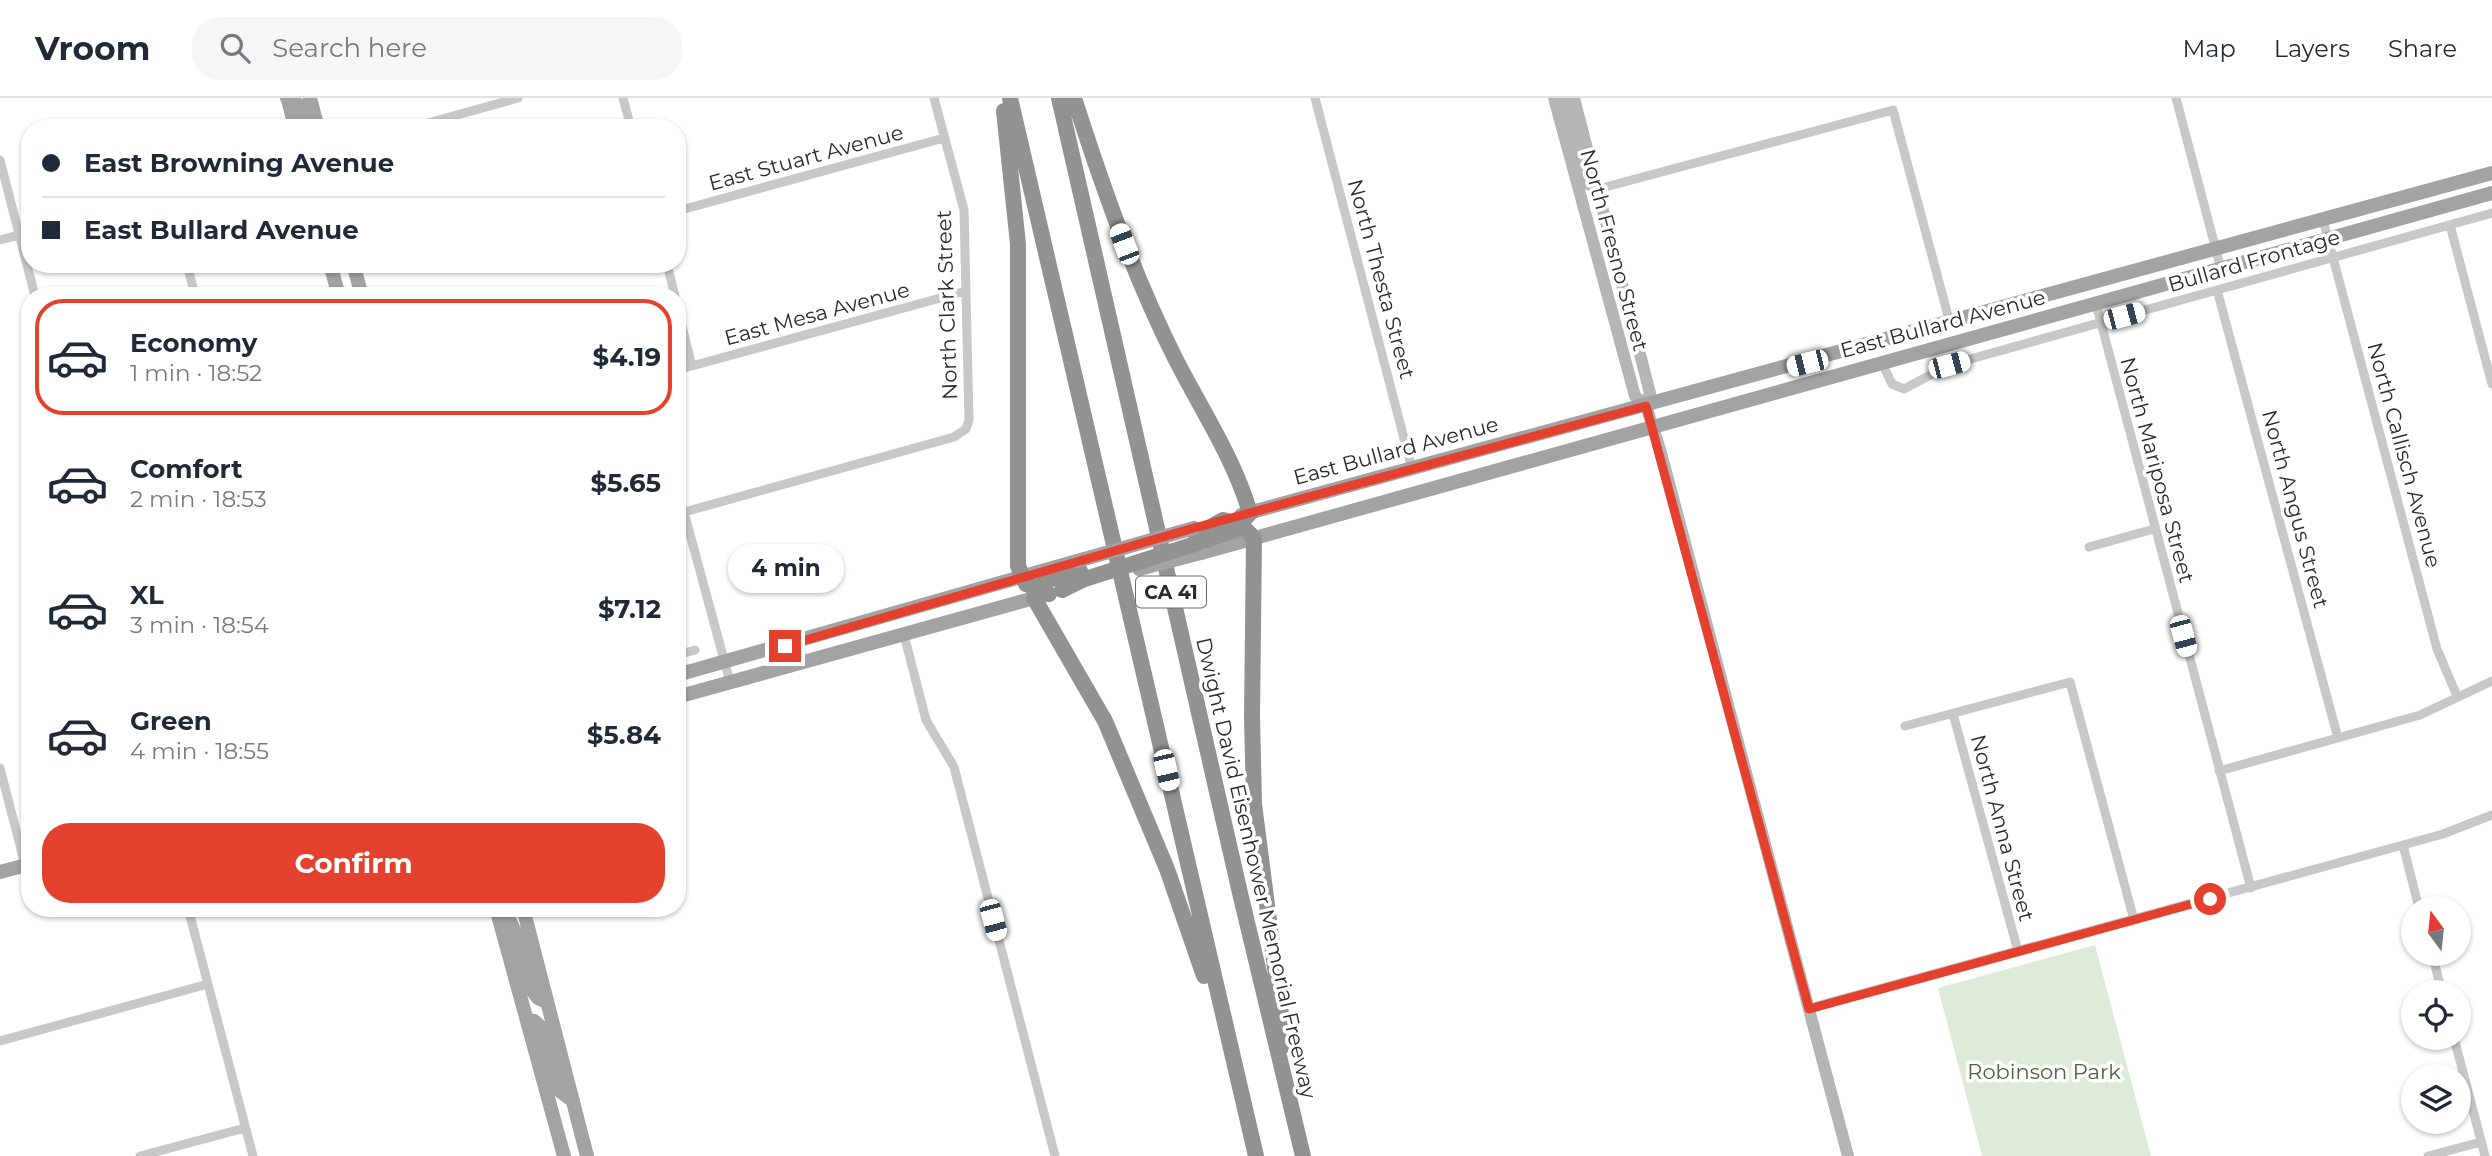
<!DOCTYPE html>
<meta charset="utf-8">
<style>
:root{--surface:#fff;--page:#f6f6f7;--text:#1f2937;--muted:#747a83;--line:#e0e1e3;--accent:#e3412d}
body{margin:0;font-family:Montserrat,sans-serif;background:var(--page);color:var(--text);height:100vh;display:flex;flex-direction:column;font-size:26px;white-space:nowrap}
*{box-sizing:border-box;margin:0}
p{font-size:23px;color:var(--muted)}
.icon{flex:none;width:38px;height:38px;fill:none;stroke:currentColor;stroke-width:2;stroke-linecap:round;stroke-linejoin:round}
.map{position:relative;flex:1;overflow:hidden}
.panel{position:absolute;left:21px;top:189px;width:665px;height:630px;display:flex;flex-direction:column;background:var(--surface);border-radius:28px;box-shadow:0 2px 5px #0004}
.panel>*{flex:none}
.banner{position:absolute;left:21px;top:21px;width:665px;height:154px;border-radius:28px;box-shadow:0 2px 5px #0004;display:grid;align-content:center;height:154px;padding:0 21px;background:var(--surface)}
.needle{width:46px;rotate:345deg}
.buttons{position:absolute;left:2401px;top:798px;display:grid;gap:14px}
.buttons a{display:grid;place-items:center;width:70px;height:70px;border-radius:50%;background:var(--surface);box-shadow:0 2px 5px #0004;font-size:35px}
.end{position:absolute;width:32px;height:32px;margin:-16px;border:9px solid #e3412d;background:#fff;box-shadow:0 0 0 4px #fff}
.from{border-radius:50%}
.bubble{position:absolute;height:49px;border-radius:24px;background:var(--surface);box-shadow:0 2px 5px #0004;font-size:23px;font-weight:700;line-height:49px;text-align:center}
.car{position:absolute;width:21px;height:42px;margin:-21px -10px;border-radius:9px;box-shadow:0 0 5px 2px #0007;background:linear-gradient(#fff 24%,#345 0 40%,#fff 0 76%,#345 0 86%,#fff 0)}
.banner b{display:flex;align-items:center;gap:24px;height:66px;font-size:26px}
.banner b+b{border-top:2px solid var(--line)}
.banner i{width:18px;height:18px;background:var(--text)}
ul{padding:12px 0 0;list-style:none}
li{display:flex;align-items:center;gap:21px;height:116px;margin:0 14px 10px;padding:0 7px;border:4px solid transparent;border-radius:28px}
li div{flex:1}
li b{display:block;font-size:26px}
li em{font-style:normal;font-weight:700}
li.active{border-color:var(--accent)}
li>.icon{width:63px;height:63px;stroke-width:1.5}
.action{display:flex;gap:14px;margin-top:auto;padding:14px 21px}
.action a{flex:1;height:80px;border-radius:28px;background:var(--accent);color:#fff;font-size:28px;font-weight:700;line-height:80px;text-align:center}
header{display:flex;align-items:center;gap:42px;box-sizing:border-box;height:98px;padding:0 35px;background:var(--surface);border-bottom:2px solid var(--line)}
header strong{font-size:33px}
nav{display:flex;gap:38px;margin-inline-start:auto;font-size:24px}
.search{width:490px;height:63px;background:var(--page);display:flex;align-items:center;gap:18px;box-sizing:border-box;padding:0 24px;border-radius:28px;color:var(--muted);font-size:26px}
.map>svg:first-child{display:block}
.green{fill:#deead8}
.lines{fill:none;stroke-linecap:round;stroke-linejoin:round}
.street{stroke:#c8c8c8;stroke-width:9}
.secondary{stroke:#b5b5b5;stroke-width:12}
.primary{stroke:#a3a3a3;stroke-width:14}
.highway{stroke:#929292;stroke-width:16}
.primary-bridge{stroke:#a3a3a3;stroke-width:14}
.highway-bridge{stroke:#929292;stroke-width:16}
.route{stroke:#e3412d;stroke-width:9}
.labels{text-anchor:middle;stroke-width:7;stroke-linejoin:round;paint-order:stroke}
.shield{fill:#fff;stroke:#6b6b6b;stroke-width:2}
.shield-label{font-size:19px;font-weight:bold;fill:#2b2b2b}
.street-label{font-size:21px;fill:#2b2b2b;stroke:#fff}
.park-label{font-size:21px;fill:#46663a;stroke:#fff}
</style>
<header>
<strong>Vroom</strong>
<div class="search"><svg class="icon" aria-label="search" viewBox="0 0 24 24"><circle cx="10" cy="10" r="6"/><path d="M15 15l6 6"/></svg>Search here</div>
<nav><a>Map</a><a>Layers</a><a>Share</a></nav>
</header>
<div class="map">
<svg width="2492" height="1058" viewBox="0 0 2492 1058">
<rect width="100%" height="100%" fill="#fff"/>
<path class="green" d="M2095,847L2151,1058H1982L1938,890Z"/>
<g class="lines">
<path class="street" d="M623,0L631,30
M1315,0L1412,371
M2176,0L2221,171
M410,30L518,0
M0,62L35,198
M1598,91L1893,12L1950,225
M677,113L944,40
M2323,122L2437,551L2457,598
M2450,127L2492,286
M0,142L30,134
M187,166L195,198
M667,166L675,198
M2217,192L2338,640
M2096,206L2251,790
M677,208L692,268
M1882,265L1892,286L1904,291L1949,267L2492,115
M677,272L966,193
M684,414L730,584
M677,416L954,339L966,331L969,322L964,112L934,0
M2089,449L2154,431
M904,537L926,622L954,669L1055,1058
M677,557L695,552
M1953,616L2018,853
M1905,628L2070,584L2134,822
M0,670L25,767
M2219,673L2420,617L2492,583
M2403,747L2419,810
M188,810L253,1058
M2432,856L2442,894
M1809,910L2443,736L2492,717
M2454,940L2485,1058
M0,943L208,886
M140,1058L245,1030
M2428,1058L2481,1044"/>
<path class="secondary" d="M1554,0L1635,298L1646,308L1660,351L1848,1058
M1562,0L1585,79L1588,86L1598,91
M1574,0L1650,295L1646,308"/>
<path class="primary" d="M287,0L299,7L305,30
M310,0L318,30
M288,1L295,30
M330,166L339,198
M353,166L362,198
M1241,417L2492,75
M1201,455L2492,95
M677,577L1077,463
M677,599L1045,497
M0,774L30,766
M496,810L564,1058
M504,810L515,834L532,892L538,900L547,904
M523,810L587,1058
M528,922L534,923L542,930L560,993L573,1003"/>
<path class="highway" d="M1010,0L1256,1058
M1059,0L1240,795L1303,1058
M1074,0C1103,90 1133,176 1175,260C1201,311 1234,360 1250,415L1234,432L1198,445
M1004,13L1018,146V468L1026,486L1049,496
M1196,437L1223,422L1241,427L1254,440L1252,618L1254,706L1285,947
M1080,473C1062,478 1038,480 1034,500L1105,623L1167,771L1204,878
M1062,492L1082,482"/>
<path class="primary-bridge" d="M1077,463L1194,430
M1139,471L1201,455"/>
<path class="highway-bridge" d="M1082,482L1198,445"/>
</g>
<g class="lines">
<path class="route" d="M785,548L1194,430L1646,308L1809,911L2210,801"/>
</g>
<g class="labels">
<rect class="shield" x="1136" y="478.5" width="70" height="31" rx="5"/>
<g class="shield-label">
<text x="1171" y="501">CA 41</text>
</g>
<g class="street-label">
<text transform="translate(806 60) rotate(-15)" y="7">East Stuart Avenue</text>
<text transform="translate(1614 152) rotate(75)" y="7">North Fresno Street</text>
<text transform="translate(2254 163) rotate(-16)" y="7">Bullard Frontage</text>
<text transform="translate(1381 181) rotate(75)" y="7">North Thesta Street</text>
<text transform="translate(947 207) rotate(-92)" y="7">North Clark Street</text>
<text transform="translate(817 216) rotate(-15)" y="7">East Mesa Avenue</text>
<text transform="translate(1943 226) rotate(-15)" y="7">East Bullard Avenue</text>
<text transform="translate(1396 353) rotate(-15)" y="7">East Bullard Avenue</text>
<text transform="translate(2404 357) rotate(75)" y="7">North Callisch Avenue</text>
<text transform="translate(2157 372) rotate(75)" y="7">North Mariposa Street</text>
<text transform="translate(2295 411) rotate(75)" y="7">North Angus Street</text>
<text transform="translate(2002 730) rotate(75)" y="7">North Anna Street</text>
<text transform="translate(1256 770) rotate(77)" y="7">Dwight David Eisenhower Memorial Freeway</text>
</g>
<g class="park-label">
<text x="2044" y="981">Robinson Park</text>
</g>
</g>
</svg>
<div class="buttons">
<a><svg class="needle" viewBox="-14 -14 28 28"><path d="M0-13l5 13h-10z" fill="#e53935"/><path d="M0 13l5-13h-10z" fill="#747a83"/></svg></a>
<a><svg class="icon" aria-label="locate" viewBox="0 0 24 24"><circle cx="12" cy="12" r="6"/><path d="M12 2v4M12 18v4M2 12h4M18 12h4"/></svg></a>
<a><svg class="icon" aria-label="layers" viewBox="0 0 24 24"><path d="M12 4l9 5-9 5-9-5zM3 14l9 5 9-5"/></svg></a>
</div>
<i class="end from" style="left:2210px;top:801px"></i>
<i class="end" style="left:785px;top:548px"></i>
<div class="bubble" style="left:728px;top:446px;width:116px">4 min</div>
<i class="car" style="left:1124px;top:146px;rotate:339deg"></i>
<i class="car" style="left:2124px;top:218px;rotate:75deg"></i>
<i class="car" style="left:1807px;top:265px;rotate:256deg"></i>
<i class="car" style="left:1949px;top:267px;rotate:75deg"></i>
<i class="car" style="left:2183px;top:538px;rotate:165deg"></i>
<i class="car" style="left:1166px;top:672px;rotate:167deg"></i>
<i class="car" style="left:993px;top:822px;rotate:165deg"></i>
<div class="banner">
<b><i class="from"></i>East Browning Avenue</b>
<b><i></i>East Bullard Avenue</b>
</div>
<section class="panel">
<ul>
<li class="active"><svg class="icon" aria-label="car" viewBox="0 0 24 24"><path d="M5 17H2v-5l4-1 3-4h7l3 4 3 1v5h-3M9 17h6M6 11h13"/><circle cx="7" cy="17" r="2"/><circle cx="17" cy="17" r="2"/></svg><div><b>Economy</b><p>1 min · 18:52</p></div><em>$4.19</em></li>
<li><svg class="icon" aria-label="car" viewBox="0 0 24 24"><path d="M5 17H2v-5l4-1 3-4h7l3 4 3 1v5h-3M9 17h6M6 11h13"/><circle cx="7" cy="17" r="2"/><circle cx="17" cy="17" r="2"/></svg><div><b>Comfort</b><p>2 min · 18:53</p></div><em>$5.65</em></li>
<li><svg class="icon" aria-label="car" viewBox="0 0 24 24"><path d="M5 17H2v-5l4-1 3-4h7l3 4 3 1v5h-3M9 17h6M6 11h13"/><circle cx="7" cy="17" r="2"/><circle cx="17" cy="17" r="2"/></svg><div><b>XL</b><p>3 min · 18:54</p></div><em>$7.12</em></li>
<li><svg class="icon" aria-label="car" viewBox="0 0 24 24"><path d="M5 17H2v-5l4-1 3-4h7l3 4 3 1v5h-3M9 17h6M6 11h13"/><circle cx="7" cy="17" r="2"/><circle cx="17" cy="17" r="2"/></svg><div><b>Green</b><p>4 min · 18:55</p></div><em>$5.84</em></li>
</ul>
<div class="action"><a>Confirm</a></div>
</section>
</div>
